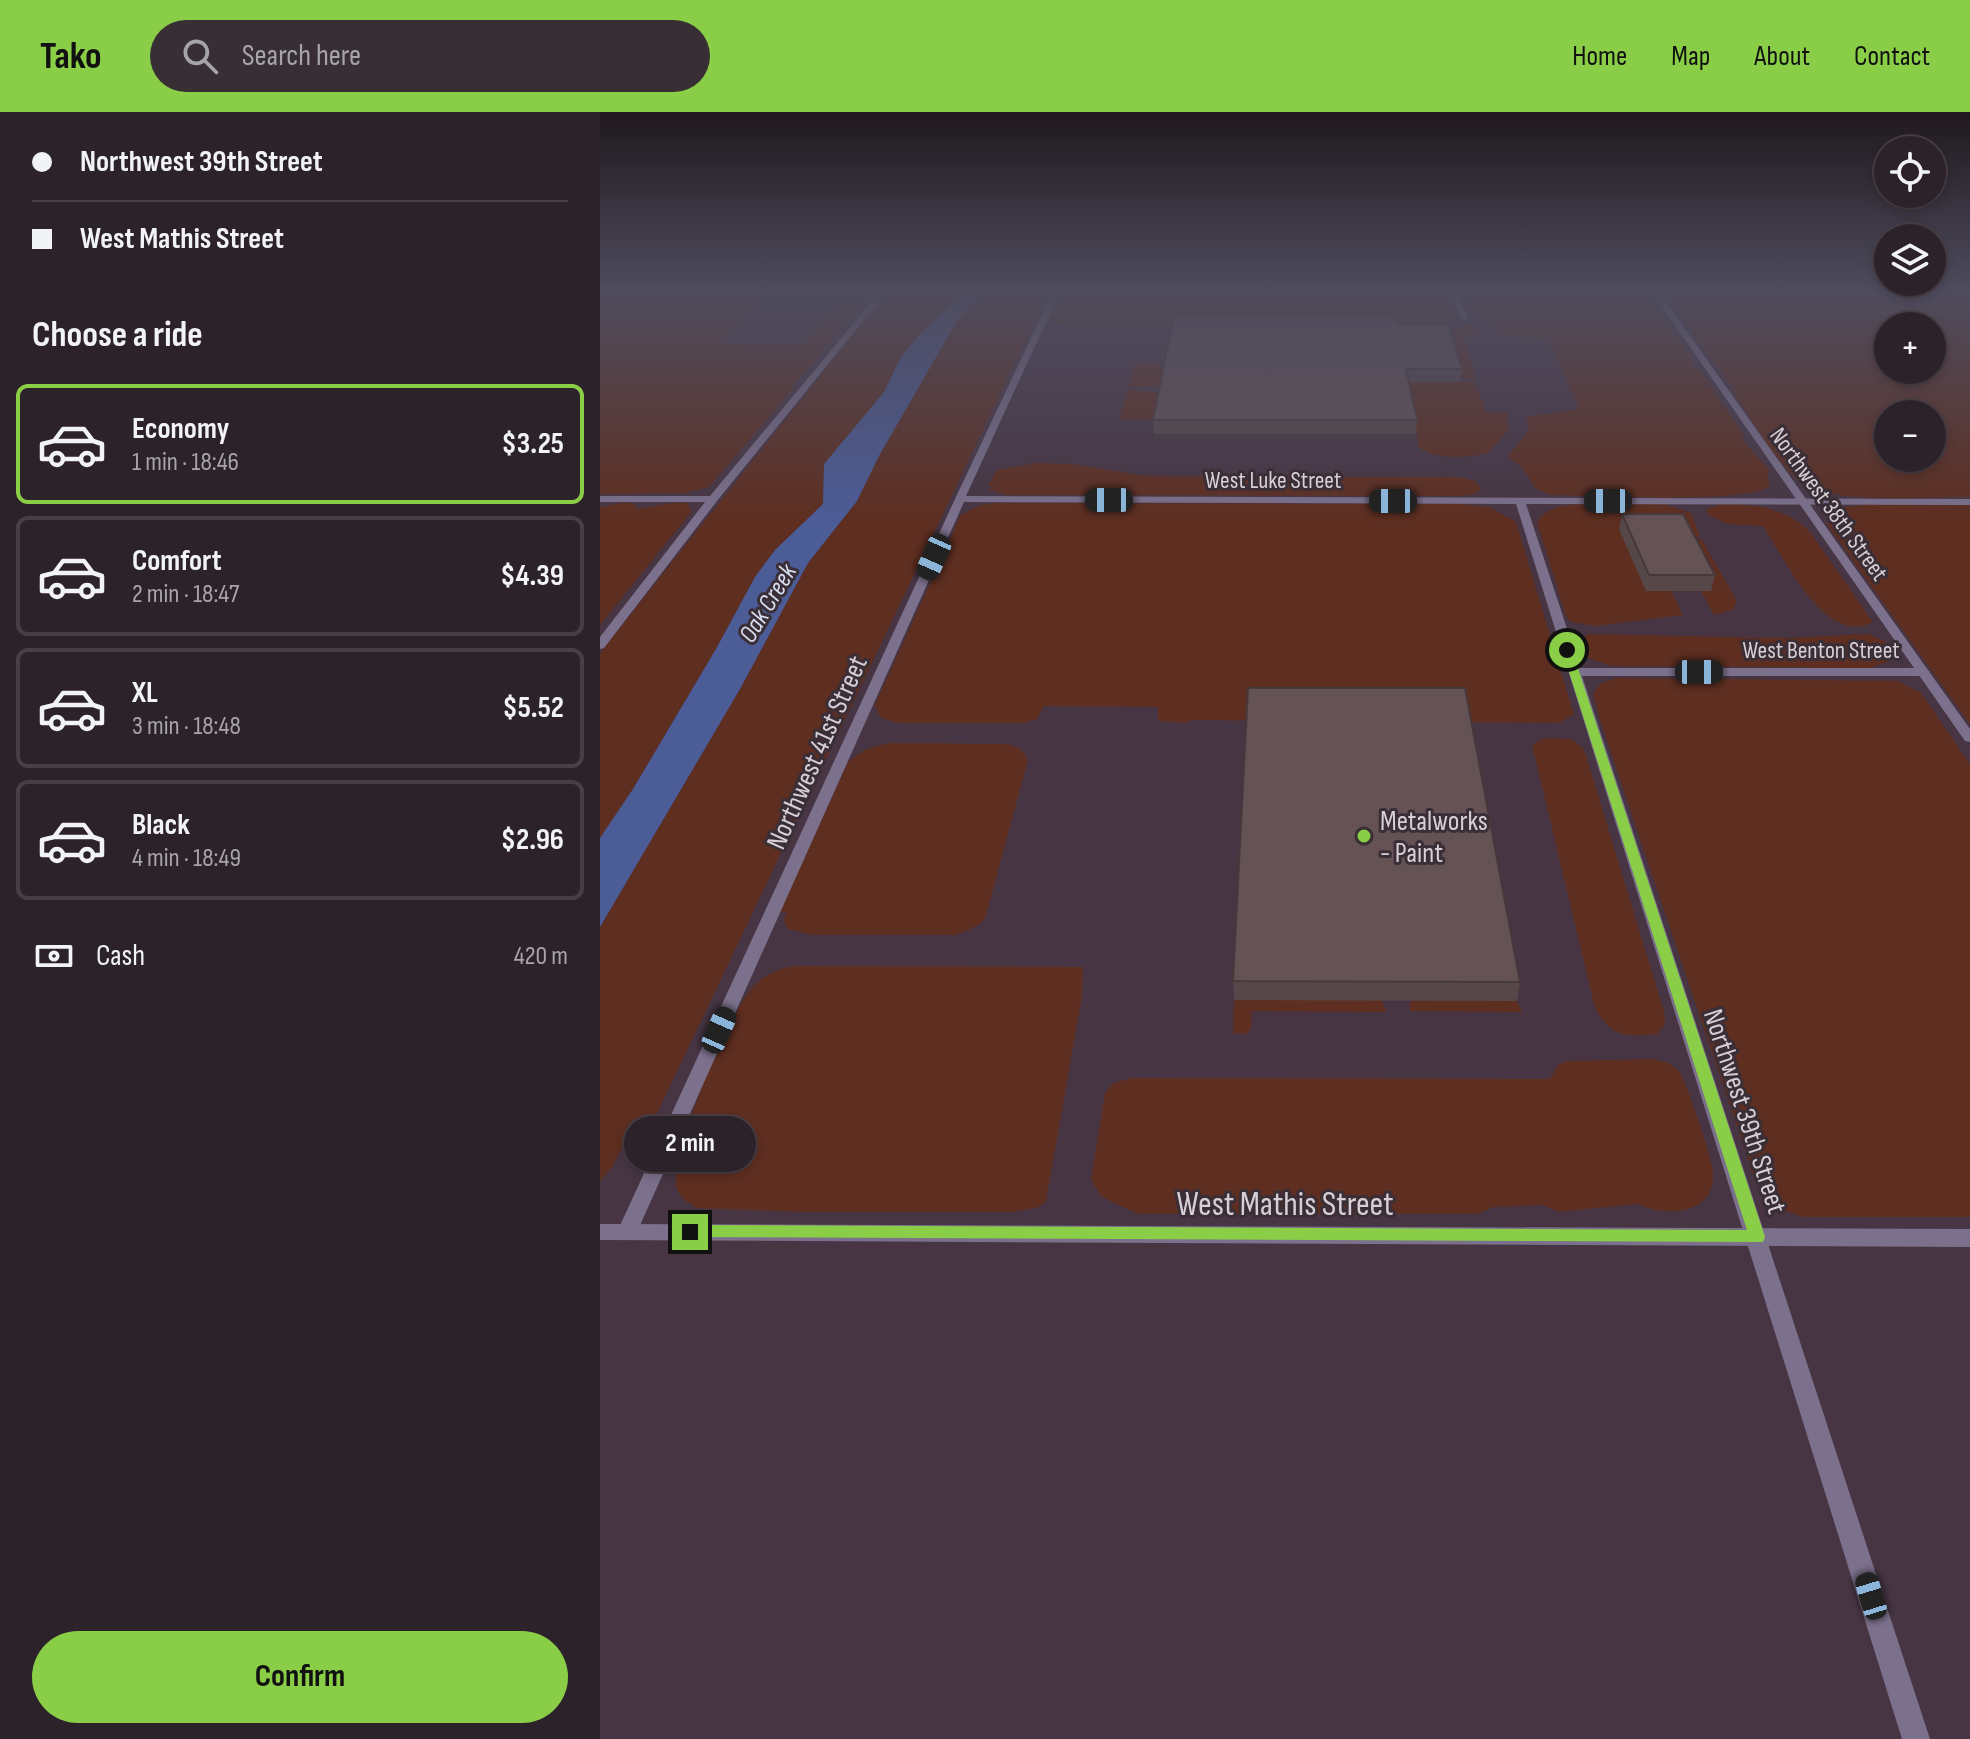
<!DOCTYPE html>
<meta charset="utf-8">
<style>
:root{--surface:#2c2229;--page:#382f35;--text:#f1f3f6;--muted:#a6a4a8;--line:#483f46;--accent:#8ace47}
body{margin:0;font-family:"Sofia Sans Condensed",sans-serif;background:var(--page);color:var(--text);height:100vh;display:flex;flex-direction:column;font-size:30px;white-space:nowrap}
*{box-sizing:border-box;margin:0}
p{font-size:26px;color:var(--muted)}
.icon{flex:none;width:44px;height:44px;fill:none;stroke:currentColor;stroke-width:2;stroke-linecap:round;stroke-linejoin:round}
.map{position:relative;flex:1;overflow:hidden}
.side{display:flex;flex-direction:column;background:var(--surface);width:600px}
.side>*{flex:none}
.guide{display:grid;align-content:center;height:176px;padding:0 32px;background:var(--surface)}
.fabs{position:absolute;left:1274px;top:24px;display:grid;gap:16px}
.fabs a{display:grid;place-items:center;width:72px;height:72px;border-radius:50%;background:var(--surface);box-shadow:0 4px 12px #0003,0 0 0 2px var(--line);font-size:40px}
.end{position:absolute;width:36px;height:36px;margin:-18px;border:10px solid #8ace47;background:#111;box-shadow:0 0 0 4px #111}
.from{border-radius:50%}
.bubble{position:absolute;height:56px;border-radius:28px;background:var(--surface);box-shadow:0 4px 12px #0003,0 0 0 2px var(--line);font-size:26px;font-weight:700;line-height:56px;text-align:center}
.car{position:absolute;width:24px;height:48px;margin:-24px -12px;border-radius:10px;box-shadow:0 0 6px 2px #0007;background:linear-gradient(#222 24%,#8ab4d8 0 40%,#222 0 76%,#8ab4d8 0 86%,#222 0)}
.guide b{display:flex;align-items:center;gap:28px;height:76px;font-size:30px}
.guide b+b{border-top:2px solid var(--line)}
.guide i{width:20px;height:20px;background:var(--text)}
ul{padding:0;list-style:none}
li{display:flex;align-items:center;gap:24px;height:120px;margin:0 16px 12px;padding:0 16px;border:4px solid var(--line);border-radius:12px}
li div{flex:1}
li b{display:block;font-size:30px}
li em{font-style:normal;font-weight:700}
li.selected{border-color:var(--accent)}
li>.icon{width:72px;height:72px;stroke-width:1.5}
h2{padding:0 32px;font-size:36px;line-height:96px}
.pay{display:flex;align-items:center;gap:20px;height:88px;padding:0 32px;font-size:30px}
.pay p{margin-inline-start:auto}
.primary-button{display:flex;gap:16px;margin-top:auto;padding:16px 32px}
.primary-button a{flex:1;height:92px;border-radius:48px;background:var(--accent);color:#111;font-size:32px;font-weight:700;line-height:92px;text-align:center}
header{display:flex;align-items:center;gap:48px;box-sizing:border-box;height:112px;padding:0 40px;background:var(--accent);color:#111}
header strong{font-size:38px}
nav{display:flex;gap:44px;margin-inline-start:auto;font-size:28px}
.search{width:560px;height:72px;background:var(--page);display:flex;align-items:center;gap:20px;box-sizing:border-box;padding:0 28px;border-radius:44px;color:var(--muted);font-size:30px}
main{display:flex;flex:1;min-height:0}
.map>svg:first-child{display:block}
.built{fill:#473543;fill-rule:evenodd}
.green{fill:#5e2e20;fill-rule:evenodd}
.water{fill:#4c5c97}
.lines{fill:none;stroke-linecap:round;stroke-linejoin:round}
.minor{fill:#7c718d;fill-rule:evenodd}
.tertiary{fill:#7c718d;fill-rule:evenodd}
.wall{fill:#564749}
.building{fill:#645255;stroke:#46393c;stroke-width:2}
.route{fill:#8ace47}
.poi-dot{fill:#8ace47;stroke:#3a2e37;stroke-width:3}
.labels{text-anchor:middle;stroke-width:6;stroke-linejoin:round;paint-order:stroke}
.far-street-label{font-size:24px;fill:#d7cfd5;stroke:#3a2e37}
.far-water-label{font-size:26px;font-style:italic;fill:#d6ddef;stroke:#3a2e37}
.street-label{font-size:28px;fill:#d7cfd5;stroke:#3a2e37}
.poi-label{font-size:28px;fill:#d7cfd5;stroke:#3a2e37;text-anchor:start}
.near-street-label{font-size:34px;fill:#d7cfd5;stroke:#3a2e37}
</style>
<header>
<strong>Tako</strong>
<div class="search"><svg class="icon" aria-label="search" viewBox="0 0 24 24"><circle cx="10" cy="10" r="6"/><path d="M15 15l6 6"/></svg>Search here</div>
<nav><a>Home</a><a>Map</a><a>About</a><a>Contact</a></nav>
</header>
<main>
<section class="side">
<div class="guide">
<b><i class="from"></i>Northwest 39th Street</b>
<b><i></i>West Mathis Street</b>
</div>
<h2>Choose a ride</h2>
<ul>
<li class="selected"><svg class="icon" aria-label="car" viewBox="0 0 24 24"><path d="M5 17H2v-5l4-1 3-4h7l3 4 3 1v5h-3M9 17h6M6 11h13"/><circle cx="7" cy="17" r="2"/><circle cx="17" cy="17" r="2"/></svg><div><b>Economy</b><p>1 min · 18:46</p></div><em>$3.25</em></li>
<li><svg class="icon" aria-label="car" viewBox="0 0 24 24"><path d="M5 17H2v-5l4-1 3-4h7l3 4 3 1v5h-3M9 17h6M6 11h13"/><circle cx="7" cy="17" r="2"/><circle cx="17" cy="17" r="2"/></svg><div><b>Comfort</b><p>2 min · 18:47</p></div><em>$4.39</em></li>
<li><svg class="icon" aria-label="car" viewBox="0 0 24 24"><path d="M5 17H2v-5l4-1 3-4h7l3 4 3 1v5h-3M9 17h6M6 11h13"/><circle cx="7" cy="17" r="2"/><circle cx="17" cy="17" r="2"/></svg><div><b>XL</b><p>3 min · 18:48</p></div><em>$5.52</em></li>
<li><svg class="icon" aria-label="car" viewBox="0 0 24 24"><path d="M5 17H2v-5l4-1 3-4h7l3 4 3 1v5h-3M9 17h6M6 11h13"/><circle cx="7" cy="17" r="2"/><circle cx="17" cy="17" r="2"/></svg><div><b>Black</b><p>4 min · 18:49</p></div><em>$2.96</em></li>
</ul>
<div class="pay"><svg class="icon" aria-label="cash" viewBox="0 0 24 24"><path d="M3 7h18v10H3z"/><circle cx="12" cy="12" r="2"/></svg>Cash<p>420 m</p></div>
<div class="primary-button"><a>Confirm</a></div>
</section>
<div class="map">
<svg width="1370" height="1627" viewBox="0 0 1370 1627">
<rect width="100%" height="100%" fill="#3a2e37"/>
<path class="built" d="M0,182H1370V1627H0ZM1288,214H1332V258H1288ZM1288,302H1332V346H1288Z"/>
<path class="green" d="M0,182H170L119,232L202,233L240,189L263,192L192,275V278L109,375L85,381L0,382Z
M285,182H362L319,223L301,245L284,280L224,352L223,392L175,438L155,465L116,537L33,677L0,726V541Z
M382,182H448L50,1016H33L12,1055L0,1069V815L140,577L208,451L257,389L280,342L358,207Z
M461,182H849L855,202L847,211L837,214H464L449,208Z
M863,182L1048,184L1090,244L1093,256L1099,257L1145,325L1142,327L1170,359L1167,360L1170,374C1147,392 991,384 952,383C930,377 935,373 923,357C919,351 912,349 908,344L928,319H931L928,317L927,305L979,297L948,227L896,222C884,202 873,208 863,182Z
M1063,182H1370V385C1330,384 1228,394 1199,369C1174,348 1155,312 1136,285L1133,275ZM1288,214H1332V258H1288ZM1288,302H1332V346H1288Z
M870,212L874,213L880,224L864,225L876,267L864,268L859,264L845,219Z
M535,251H558V255H567L563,273L528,276Z
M806,270H875L886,300L906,301L909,317L888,341C869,346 834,348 819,335Z
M527,278L562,281L556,308L519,307Z
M435,351L472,352L545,364L859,365L876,369L881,377L875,382L864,384L408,383L388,377L394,375L388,373L397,358Z
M27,390L36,393L35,396C53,396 68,389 87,391L92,399L0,513V395Z
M394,391L862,392L890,395L916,410L974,603L958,611L589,608L588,611L558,609V595L444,594L437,607L424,611H298L281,606L275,593L361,403L378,394Z
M998,391L1064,392L1091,401L1100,425H1091L1045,479H1071L1083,503L996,514L971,510L966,504L937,410C949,390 977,393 998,391Z
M1266,392L1370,393V612L1227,412L1236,397Z
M1119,393C1153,391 1185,395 1210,420L1273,510C1225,536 1184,445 1163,414L1128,412L1108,403L1106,397Z
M1094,427L1102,428L1137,489L1133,498L1114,503L1101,479H1111Z
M989,522L1186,526L1269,522L1286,530L1293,544L1289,549L1271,556L1012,554L981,544L975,529Z
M1017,566L1298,569L1321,581L1370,652V1105H1203L1181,1098L1153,1062L1000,608L993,581L1002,571Z
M944,626L971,627L984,637L1065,903L1064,914L1057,922C1025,925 1012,926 995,896L932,633Z
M288,631L402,632C415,633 422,636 428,648L385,807L377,814L356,823H213L188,817L184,809L186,800H180L248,650L264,638Z
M196,854L483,855L482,884L446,1089L439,1095L413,1100H206L96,1096C88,1090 78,1085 76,1074C70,1042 130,899 153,875C165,862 180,856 196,854Z
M634,888H782L786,900L652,899L651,917L646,922L633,921Z
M810,889H917L922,900L810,899Z
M1053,947L1069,951L1080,960C1088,976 1112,1045 1113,1061C1115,1104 1064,1105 1037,1092L958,1100L943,1093L894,1095L877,1102H538L502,1085L491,1068L505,981L514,971L531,966L950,967L958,953L967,949Z"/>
<path class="water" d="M362,182H382L358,207L280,342L257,389L208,451L140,577L0,815V726L33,677L116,537L155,465L175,438L223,392L224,352L284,280L301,245L319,223Z"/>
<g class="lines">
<path class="minor" d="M278,182H285L117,389L4,536L0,537V525L105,390H0V384H110Z
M452,182H459L366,384L1370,387V393L926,392L980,556H1324L1330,560L1324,564H982L1330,1627H1302L916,392L364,390L37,1120L34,1126L27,1128L20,1126L17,1120L355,387Z
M852,182H860L868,209L861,207Z"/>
<path class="tertiary" d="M1053,182H1060L1370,617V630L1365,629Z
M0,1112L1370,1117V1135L0,1128Z"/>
</g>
<path class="wall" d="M797,213L862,257L860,270H809L817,308L816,322H554L553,308Z
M1022,402L1115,463L1111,479H1046L1019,417Z
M633,869L920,870L917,889L634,888Z"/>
<path class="building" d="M574,204H795L797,213H848L862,257H806L817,308H553Z
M1022,402H1083L1115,463H1049Z
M648,576H865L920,870L633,869Z"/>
<linearGradient id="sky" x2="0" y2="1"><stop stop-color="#20191e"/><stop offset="0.44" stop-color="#4f4c5e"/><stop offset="1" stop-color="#4f4c5e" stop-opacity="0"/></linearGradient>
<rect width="1370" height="410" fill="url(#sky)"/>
<path class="route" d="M967,535L972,538L1165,1125L1163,1130L84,1125L82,1120L84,1115L90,1113L1147,1118L962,538Z"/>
<circle class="poi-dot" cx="764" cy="724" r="8"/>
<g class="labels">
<g class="far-street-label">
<text x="673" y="376">West Luke Street</text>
<text transform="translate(1229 392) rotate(54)" y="8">Northwest 38th Street</text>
<text x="1221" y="546">West Benton Street</text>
</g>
<g class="far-water-label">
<text transform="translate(167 491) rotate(-59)" y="9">Oak Creek</text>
</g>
<g class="street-label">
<text transform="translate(216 640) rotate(-66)" y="10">Northwest 41st Street</text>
<text transform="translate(1146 999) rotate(72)" y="10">Northwest 39th Street</text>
</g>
<g class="poi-label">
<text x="780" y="718">Metalworks<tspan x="780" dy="32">- Paint</tspan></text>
</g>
<g class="near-street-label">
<text x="685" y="1103">West Mathis Street</text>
</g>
</g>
</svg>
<div class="fabs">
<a><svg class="icon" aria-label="locate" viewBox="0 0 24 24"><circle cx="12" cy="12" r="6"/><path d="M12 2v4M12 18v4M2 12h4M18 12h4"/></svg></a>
<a><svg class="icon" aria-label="layers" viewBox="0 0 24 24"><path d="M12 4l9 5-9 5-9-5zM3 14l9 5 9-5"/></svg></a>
<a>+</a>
<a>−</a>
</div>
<i class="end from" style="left:967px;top:538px"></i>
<i class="end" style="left:90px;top:1120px"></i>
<div class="bubble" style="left:24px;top:1004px;width:132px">2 min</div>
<i class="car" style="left:509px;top:388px;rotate:270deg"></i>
<i class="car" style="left:793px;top:389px;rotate:270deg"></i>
<i class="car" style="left:1008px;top:389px;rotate:270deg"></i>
<i class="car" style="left:334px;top:445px;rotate:204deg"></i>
<i class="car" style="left:1099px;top:560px;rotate:90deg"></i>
<i class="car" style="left:119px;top:918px;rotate:24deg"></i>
<i class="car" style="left:1271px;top:1484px;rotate:343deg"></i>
</div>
</main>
